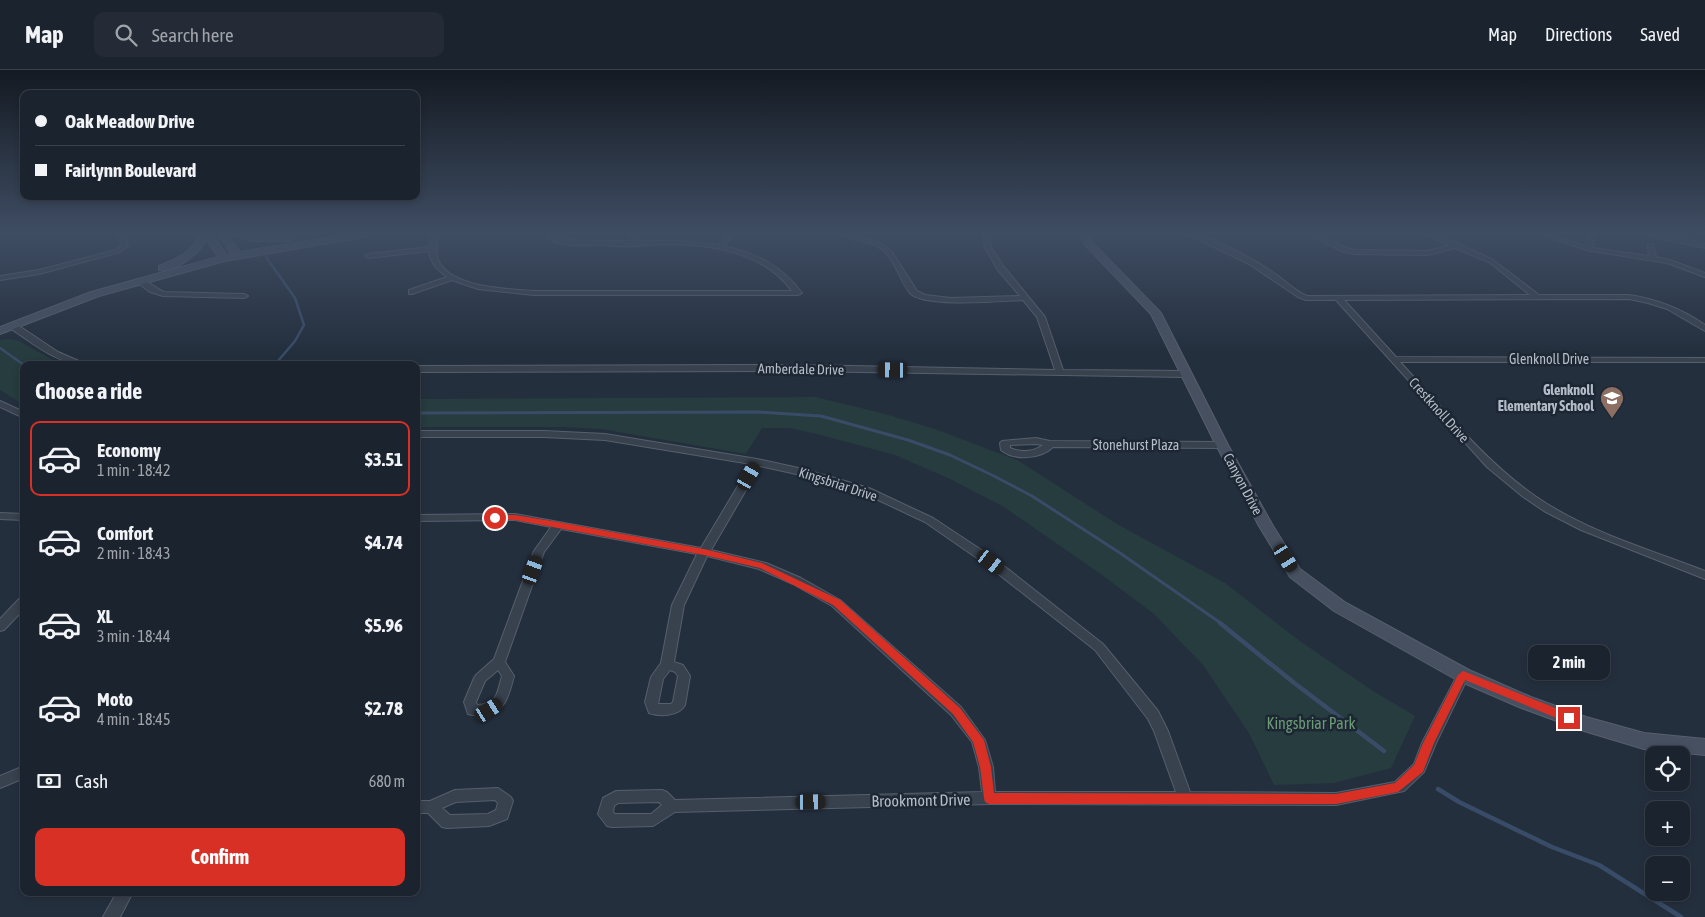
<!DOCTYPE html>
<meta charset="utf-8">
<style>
:root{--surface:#1b232e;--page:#242b36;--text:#f1f3f6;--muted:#a0a4aa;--line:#39404a;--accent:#d93025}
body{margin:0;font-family:"Asap Condensed",sans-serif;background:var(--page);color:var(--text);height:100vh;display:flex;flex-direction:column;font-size:19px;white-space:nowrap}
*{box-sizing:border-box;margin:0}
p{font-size:16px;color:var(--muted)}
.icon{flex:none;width:28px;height:28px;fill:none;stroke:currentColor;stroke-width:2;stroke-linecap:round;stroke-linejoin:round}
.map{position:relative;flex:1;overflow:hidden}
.sheet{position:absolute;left:20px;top:291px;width:400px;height:535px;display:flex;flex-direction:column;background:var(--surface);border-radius:10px;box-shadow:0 2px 8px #0003,0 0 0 1px var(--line)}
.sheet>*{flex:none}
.guide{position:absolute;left:20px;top:20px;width:400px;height:110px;border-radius:10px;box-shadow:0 2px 8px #0003,0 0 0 1px var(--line);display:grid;align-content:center;height:110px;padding:0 15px;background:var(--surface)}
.fabs{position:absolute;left:1645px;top:676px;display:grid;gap:10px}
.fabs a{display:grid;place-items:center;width:45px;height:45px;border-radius:10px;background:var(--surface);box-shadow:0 2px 8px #0003,0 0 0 1px var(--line);font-size:25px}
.end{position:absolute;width:22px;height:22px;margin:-11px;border:6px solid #d93025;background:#fff;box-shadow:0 0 0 2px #fff}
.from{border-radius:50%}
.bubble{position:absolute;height:35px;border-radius:10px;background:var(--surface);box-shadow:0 2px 8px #0003,0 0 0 1px var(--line);font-size:16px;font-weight:700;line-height:35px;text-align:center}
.car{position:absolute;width:15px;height:30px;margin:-15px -8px;border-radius:6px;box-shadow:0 0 4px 1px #0007;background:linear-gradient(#222 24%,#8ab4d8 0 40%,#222 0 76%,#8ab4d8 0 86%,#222 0)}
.guide b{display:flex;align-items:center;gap:18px;height:48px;font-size:19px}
.guide b+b{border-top:1px solid var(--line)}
.guide i{width:12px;height:12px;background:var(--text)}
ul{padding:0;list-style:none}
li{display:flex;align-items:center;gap:15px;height:75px;margin:0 10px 8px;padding:0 5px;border:2px solid transparent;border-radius:10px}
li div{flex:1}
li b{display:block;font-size:19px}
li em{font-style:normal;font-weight:700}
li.on{border-color:var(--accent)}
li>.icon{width:45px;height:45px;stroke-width:1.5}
h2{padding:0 15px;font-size:22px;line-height:60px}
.pay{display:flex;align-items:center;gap:12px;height:55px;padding:0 15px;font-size:19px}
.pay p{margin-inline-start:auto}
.button{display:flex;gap:10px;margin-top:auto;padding:10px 15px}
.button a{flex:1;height:58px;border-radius:10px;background:var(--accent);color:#fff;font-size:20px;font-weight:700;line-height:58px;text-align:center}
header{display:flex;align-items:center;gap:30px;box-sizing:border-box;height:70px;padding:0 25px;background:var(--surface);border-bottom:1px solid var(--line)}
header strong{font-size:24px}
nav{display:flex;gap:28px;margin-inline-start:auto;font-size:18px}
.search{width:350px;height:45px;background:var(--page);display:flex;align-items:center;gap:12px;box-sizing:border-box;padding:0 18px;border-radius:10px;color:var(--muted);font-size:19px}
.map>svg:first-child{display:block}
.green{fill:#263c3f}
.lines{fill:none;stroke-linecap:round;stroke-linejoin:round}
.stream-far2{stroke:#394c67;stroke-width:2.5}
.stream-far1{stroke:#394c67;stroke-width:3}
.stream{stroke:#394c67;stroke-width:4.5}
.street-casing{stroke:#565f6c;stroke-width:2}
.secondary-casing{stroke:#565f6c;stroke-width:2}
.street{fill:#38414e;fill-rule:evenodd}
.secondary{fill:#465061;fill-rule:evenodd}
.route{fill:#d93025}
.labels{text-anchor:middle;stroke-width:5;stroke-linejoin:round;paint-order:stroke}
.street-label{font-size:14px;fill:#b4bcc9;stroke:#1d2633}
.poi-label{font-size:14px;font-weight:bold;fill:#b4bcc9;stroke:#1d2633;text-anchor:end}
.near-park-label{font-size:16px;fill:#6b9a76;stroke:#1d2633}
.near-street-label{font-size:16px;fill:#b4bcc9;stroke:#1d2633}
</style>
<header>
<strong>Map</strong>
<div class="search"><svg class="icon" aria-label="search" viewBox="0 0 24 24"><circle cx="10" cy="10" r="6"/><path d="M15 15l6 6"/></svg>Search here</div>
<nav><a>Map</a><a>Directions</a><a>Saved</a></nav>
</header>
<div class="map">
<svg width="1705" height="847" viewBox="0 0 1705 847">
<rect width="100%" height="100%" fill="#242f3e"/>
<path class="green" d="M9,269L19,271L62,295H24V335L0,320V270Z
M815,327L882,343L935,359L1019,391L1117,454L1225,513L1297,569L1373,621L1415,646L1391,698L1334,713L1274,715L1249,663L1203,595L1154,544L1102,505L1004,437L948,408L895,385L817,364L789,358H762L746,384L601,359L562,357H416V329Z"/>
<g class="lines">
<path class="stream-far2" d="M266,187L295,228L304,255L295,271L278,291
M0,278L24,295"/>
<path class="stream-far1" d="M416,343L758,342L821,346L908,370L950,385L994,406L1032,426L1120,483L1222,554"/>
<path class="stream" d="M1220,553L1293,612L1384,681
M1438,719L1459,732L1552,777L1599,795L1681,847"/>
<g class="street-casing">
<path id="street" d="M118,163H124L128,176L120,182L39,204L0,210V206L39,200L116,180L121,175Z
M432,163H438C437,170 435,179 437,186C444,218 509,219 534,221H792C758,174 687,171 634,176C623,177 611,175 600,175C584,175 561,178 548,168L551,166L579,171H629L632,163H638L636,171H676L718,175L729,163H735L724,176C759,185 780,194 802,223L798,225H534L478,219L452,210L412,224H409V220L447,207C438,200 430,193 429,181L368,188L365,186L368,184L430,177Z
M838,163H847L882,174L892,182L917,221L925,225L951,228L1020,226L998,200L985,178L983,163H989L991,178L1004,197L1045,247L1063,300L1186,301L1190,304L1186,307L799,301L416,302V296L799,295L1055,300L1037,247L1023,230C1002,231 923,238 910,223C898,209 895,185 877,176C865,170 849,171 838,163Z
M1185,163C1205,161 1257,191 1275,204C1286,211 1295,221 1307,226L1530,225L1489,192L1455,178L1428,185L1355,184L1344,182L1306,163C1323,161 1338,178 1355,180L1428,181L1449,175L1424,163H1432L1460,174L1461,175L1493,190L1539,225H1629C1657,229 1682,239 1705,255V261L1667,239L1648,233L1629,229L1344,230L1396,287L1705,288V292H1400C1442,337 1483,390 1535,426C1585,461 1648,479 1705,501V509L1581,460L1544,441L1522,426L1487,397L1336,230H1306L1298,227L1249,194Z
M1537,163H1545L1585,176L1589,163H1595L1592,178L1649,186L1648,175L1653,174L1656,187L1670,190L1705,203V207L1667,193L1586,180Z
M1637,163C1659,161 1683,168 1705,174V178Z
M138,209C147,209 156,219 164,222L244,224L248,226L244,228L163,226L150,222L138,213Z
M10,254H16L58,282L88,295C58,295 34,274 10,258Z
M0,331L24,342V348L0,337Z
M416,361H544L605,364L757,389L803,399L869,418L933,448L995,489L1103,574L1158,641L1168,661L1190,722L1336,723L1395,712L1414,694L1422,673L1459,602L1463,600L1467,602L1469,605L1436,673L1424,702L1404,721L1336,735L989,734L675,742L653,756L612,757L607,756L598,744L603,728L616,721L662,720L667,722L675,730L982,722L979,697L972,672L951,645L832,536L793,514L759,499L707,486L684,535L674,592L683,595L690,606L685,635C679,646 661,647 649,643L645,632L651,607L661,593L672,535L697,484L561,459L544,482L505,592L514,606C509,624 506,642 485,645C479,645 474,646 468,644L464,632L474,608L476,605L494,589L534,481L551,457L515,450L416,451V445L515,444L701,478L751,394L605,370L544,367H416ZM760,396L801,405L861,422L925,452L987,495L1095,580L1148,649L1154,661L1176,722H995L993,697L985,670L961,637L840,530L801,508L766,493L711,480ZM498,600L502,606C497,623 498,634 477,635L476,632L485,611ZM670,600L675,602L678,606L673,632L671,634H658L663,609ZM659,732L662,735L651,744H615L613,742L614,736L618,733Z
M1036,368L1050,371L1222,372L1227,375L1222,378L1053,377C1041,389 1014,391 1001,380L1000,373L1002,371ZM1036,374L1043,375C1033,382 1022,383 1010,378V375Z
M0,443L24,444V450L0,449Z
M24,527V539L4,560L0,561V549L20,528Z
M24,696V708L0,718V706Z
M498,718L511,727L513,731L507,749L489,756L447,758L442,757L428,743H416V731H430L455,720ZM495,730L498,733L496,740L488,744L450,745L442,738L456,732Z
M117,822H133L120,847H103Z"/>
</g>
<g class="secondary-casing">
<path id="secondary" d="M198,163H211L227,185L231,184L218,163H226L240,182L355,163H374L369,166L225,191L99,226L0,264V257L91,222L218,187L206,169C201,183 174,203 159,200V196C175,189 195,183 198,163Z
M228,163L290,165L295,168L290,171H252Z
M1081,163H1089L1092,172L1161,243L1228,375L1273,456L1300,499L1346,533L1469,600L1531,627L1586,647L1644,663L1705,669V685L1644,679L1584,661L1519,637L1457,610L1334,541L1290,507L1259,456L1216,375L1151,244L1085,175Z"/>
</g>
<use href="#street" class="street"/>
<use href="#secondary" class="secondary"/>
</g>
<linearGradient id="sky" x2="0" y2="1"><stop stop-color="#141a22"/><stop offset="0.58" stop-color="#3f4d63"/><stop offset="1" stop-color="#3f4d63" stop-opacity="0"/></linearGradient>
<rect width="1705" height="281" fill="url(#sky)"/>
<path class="route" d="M495,445H515L558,452L704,479L762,493L840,530L960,638L984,670L991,697L994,723L1336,724L1395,713L1414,695L1423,673L1458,605L1463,601L1573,645L1575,648L1573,652H1566L1465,610L1434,673L1423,702L1398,722L1336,734H989L985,732L984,728L980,697L973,672L953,644L833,535L760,498L704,485L558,458L515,450L492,449V446Z"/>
<defs>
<g id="school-pin" transform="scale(1.25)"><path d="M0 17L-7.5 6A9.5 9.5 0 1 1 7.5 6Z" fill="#8d6e63" stroke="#1d2633"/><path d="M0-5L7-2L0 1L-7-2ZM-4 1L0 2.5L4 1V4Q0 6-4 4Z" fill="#fff"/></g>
</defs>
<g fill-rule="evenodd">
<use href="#school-pin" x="1612" y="328"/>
</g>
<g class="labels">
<g class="street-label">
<text x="1549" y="294">Glenknoll Drive</text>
<text transform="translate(801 299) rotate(1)" y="5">Amberdale Drive</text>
<text transform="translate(1439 340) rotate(48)" y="5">Crestknoll Drive</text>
<text x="1136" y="380">Stonehurst Plaza</text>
<text transform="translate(838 414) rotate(18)" y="5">Kingsbriar Drive</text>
<text transform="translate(1243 414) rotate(62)" y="5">Canyon Drive</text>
</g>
<g class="poi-label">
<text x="1594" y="325">Glenknoll<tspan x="1594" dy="16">Elementary School</tspan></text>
</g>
<g class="near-park-label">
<text x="1311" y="659">Kingsbriar Park</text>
</g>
<g class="near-street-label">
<text transform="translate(921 730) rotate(-1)" y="6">Brookmont Drive</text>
</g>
</g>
</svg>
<div class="fabs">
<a><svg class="icon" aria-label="locate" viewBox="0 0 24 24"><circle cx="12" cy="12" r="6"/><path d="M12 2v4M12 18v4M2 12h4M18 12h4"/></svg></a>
<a>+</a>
<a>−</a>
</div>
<i class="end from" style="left:495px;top:448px"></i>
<i class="end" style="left:1569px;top:648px"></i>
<div class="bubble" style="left:1528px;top:575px;width:82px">2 min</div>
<i class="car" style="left:893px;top:300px;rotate:271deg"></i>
<i class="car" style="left:749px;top:406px;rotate:30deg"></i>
<i class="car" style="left:1286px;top:488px;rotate:148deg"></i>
<i class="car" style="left:991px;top:492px;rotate:128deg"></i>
<i class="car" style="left:533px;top:500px;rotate:20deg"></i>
<i class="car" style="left:489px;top:640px;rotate:57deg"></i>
<i class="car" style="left:811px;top:732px;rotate:89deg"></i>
<div class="guide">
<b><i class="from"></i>Oak Meadow Drive</b>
<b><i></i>Fairlynn Boulevard</b>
</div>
<section class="sheet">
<h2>Choose a ride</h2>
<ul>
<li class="on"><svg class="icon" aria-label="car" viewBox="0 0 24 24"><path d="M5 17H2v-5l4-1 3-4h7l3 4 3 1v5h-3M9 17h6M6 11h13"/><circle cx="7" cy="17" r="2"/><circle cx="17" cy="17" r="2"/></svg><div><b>Economy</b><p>1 min · 18:42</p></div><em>$3.51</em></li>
<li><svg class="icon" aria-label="car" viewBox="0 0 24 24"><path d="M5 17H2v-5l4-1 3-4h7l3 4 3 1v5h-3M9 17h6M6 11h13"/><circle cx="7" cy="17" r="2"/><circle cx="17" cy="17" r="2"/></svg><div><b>Comfort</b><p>2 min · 18:43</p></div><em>$4.74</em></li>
<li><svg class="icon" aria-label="car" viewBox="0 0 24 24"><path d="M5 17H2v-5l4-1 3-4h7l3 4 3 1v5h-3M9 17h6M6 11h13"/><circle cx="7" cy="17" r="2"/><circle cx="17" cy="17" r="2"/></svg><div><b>XL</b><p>3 min · 18:44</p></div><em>$5.96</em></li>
<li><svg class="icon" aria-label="car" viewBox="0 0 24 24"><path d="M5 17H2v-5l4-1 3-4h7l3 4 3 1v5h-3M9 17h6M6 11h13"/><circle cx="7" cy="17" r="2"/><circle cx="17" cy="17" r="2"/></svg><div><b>Moto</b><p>4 min · 18:45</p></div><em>$2.78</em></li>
</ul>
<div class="pay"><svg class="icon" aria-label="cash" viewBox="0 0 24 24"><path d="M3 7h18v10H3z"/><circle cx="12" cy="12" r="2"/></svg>Cash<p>680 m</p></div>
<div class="button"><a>Confirm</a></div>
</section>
</div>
